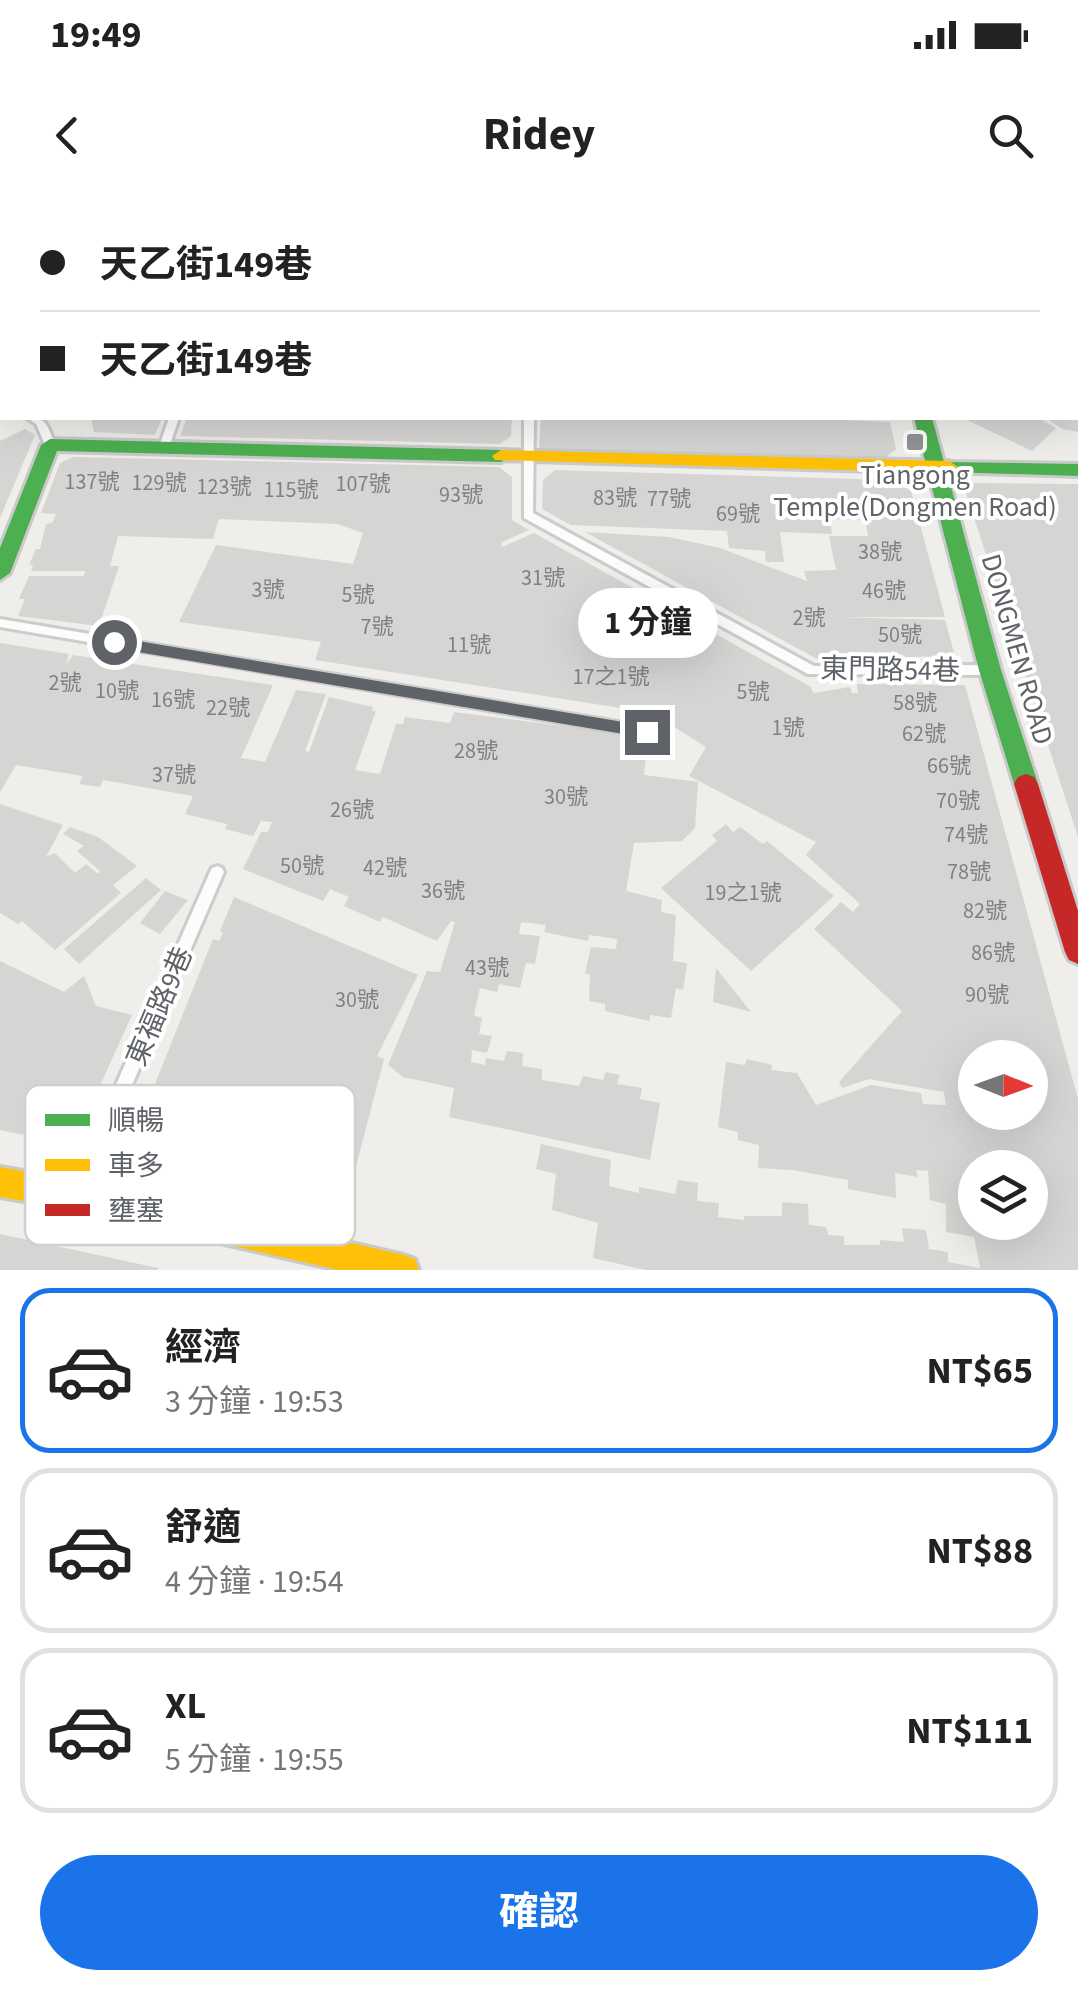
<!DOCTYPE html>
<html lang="zh-TW">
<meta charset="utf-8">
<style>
:root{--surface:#fff;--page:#f2f2f2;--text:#222;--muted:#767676;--line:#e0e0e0;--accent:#1a73e8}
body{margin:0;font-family:"Source Sans 3","Noto Sans TC",sans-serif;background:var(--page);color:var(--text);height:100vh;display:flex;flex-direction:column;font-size:38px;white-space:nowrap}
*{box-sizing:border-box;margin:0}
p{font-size:32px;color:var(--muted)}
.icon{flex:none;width:55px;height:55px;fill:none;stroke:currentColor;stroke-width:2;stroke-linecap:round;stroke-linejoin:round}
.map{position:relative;height:1070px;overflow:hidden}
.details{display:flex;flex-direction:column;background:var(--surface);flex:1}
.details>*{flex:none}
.banner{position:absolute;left:0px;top:0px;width:1080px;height:220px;box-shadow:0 10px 40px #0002;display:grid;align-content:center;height:220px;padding:0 40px;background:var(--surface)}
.needle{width:65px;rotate:91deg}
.buttons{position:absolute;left:958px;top:840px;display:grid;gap:20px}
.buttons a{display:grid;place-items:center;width:90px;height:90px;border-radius:50%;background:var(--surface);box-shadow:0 10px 40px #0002;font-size:50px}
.end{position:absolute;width:45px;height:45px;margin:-22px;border:12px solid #5f6368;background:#fff;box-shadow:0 0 0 5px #fff}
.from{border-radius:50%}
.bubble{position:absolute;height:70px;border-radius:35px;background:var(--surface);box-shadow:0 10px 40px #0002;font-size:32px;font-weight:700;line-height:70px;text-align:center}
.banner b{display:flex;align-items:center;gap:35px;height:95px;font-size:38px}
.banner b+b{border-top:2px solid var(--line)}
.banner i{width:25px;height:25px;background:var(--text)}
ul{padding:18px 0 0;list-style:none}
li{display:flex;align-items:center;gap:30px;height:165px;margin:0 20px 15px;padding:0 20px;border:5px solid var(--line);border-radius:30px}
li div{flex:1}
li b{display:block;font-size:38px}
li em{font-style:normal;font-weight:700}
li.current{border-color:var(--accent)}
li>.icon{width:90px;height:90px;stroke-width:1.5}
.action{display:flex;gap:20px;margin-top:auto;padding:20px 40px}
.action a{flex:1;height:115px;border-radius:60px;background:var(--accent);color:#fff;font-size:40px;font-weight:700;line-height:115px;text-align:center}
.status{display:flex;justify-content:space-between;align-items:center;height:70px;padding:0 50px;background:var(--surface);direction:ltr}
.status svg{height:28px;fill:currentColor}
header{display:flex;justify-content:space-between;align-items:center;height:130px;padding:0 40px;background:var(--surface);font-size:45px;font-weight:700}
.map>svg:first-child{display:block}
.building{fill:#d6d5d3;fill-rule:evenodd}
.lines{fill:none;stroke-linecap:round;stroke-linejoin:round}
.lane-casing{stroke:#cbcccc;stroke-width:6}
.street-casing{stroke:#cbcccc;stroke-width:5}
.fast-casing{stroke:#cacacb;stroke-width:6}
.slow-casing{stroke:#cacacb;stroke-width:6}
.jam-casing{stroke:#cacacb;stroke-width:6}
.lane{fill:#fdfcfc;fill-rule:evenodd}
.street{fill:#fdfcfc;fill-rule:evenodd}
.fast{fill:#4caf50;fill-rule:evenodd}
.slow{fill:#ffc107;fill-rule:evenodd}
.jam{fill:#c62828;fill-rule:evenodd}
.route{fill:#5f6368}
.poi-dot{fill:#919496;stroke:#fff;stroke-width:4}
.labels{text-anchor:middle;stroke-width:8;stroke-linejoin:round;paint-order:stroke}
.number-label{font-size:22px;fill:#7e8184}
.poi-label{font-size:28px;fill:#5f6368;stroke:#fff}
.street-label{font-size:28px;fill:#5f6368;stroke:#fff}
.key{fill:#fff;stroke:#cfd0d2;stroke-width:2.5}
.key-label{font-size:28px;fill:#5f6368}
</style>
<div class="status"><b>19:49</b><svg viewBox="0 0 49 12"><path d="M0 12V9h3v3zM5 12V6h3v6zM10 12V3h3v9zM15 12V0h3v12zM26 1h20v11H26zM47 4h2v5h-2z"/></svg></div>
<header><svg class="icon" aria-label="back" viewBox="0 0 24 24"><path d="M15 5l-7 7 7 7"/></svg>Ridey<svg class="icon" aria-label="search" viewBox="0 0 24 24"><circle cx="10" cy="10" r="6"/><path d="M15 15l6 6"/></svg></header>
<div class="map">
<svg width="1078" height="1070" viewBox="0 0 1078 1070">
<rect width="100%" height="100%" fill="#efeeea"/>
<path class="building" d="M91,218H162L155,235L94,232Z
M187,218H512L511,236L500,244L180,236Z
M541,218H796L890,222L896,249L884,259L539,250Z
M963,218H1044L1042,220L1056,228L1032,251Z
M1046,218H1078V232L1062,229Z
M25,229L35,235L0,318V241Z
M73,257L499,267L512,277V320L529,330L502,342V347L534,333L811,487L813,493L850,487L852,493H858L857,484L965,485L1078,899V1070H646L593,1058L598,1023L552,1010L556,974L536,969L541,944L611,960L609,986L639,993V987L675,994L678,980L698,983L697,1001L719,1003L718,1017L744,1020V1016H782V1002L808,1004L809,1025L826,1027L828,1035L844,1036V1045H880V1040L904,1042L902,1028L926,1030L929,1049L948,1052V1062L980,1068L974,1037L946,1032V1004L930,1000L928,971L916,970L918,977L895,973L896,998L848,989V980L792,970L758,968L759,945L738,940V932L718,927L726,862L745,865L747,859L772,865L771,870L797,873L816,905L871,885L921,893L923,904L946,905L944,892L869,879L842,888L839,882L902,811L814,729L841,702L853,712L860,704L806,655L816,642L689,576L706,547L652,513L315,460L321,442L179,422L216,345L353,364L363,333L338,324L219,319L213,339L118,336L110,366H119L99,426L18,416L25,399H19L29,376H84L85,371H31L33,365H29L36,349H40L46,324L52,323L56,314L41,313L60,263ZM975,858H1030V912H975ZM975,968H1030V1022H975Z
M555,270L891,280L911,291L945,417H838L945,420L955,456L817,459L585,332L669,337L720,348L807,381L804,371L836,370L829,336H868L865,320L830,319L832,334L780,332L784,362H766L765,351L729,348L727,331L571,325L542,309L543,280Z
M973,283L1078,284V637L964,287Z
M0,443L69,454L66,465L73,455L273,485L241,558L265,562L296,490L326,494L305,551L309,552L329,497L373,507L372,511H376L355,570L380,574L396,524H403L405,517L450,523L454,512L648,537L644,575L698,582L695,628L682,641L634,643L626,691L662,700L661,712L676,715L673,761L687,763L683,790L676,788L671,818L650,815V821L605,811V804L589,801L590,775L585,773L591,747L616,749L617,739L589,735L588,741L544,732L546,725L521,722L519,734L540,736L535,764L526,763L520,788L499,784L497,792L480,788L474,815L482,818L479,834L492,836L487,853L472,850L471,862L485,865L486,858L504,861L507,851L523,853L522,866L542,869V880L579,886L583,876L603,880L606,872L620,875L617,884L642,888L640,899L660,903L650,960L449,917L454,888L403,877L388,865L427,771L440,772L455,722L451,721L437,741L383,717L380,722L344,706L349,697L330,689L323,701L243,669L261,632H268L272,622L261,621L253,636L225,629L227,624L185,614L193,596L103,580L100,587L79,584L83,576L16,565L0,592Z
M0,604L63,625L46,657L55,653L75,673L86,664L98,674L100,671L77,651L84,646L63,634L70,627L98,637L137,666L113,685L121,693L55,750L22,721L18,724L0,713Z
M726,624L733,632L740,627L763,644L767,641L834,696L751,771L661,688L717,641L712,635Z
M146,678L161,690L79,764L64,749Z
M165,691L188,700L160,734L140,723Z
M234,697L418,775L377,856L384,859L346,1005L127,954L213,739L219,741L223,733L220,731Z
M0,761L64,792L84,776L96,806L132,815L73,945L0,930Z
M716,768L751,812L713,802Z
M0,1034L158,1068V1070H0Z"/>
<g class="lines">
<g class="lane-casing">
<path id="lane" d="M146,0H154L155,2H147Z
M284,0H298L294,2H282Z
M558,0H566L565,2H557Z
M899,0H908L910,2H901Z
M0,160L2,161V176L0,175Z
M27,218C48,216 48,228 55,245L54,247H46L36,224Z
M169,218H179L169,247L164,250L159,247Z
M524,218H534L533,313L814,466L987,465L993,470L987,475L808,474L524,318Z
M0,419L647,527L651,528L653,532L651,536L647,537L0,427Z
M217,666L222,668L224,672L85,994L79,996L73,994L71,988L73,982L210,672L212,668Z"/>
</g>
<g class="street-casing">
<path id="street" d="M846,0H862L863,2H847Z
M1027,0H1048L1049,2H1029Z"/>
</g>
<g class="fast-casing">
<path id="fast" d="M914,218H932L944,262L1078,264V276L947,272L1001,470L1038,584L1034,591H1018L1014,584L979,470Z
M50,239L501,250L510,256L501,262L57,251L10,373L0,380V348L41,245Z"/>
</g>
<g class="slow-casing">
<path id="slow" d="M501,250L949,261L958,267L949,273L495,260L492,256Z
M0,967L76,980L404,1055L415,1059L419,1070H338L76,1010L0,997Z"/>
</g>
<g class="jam-casing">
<path id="jam" d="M1026,574L1034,577L1038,584L1078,711V764L1069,760L1065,752L1014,584L1018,577Z"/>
</g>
<use href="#lane" class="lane"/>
<use href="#street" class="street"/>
<use href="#fast" class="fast"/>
<use href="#slow" class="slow"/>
<use href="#jam" class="jam"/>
</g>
<path class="route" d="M114,437L647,526L655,532L647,538L114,448L106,442Z"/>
<rect class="poi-dot" x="905" y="232" width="20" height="20" rx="5"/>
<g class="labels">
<g class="number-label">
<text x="92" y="289">137號</text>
<text x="159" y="290">129號</text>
<text x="363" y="291">107號</text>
<text x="224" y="294">123號</text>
<text x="291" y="297">115號</text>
<text x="461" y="302">93號</text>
<text x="615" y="305">83號</text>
<text x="669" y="306">77號</text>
<text x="738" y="321">69號</text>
<text x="880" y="359">38號</text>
<text x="543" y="385">31號</text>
<text x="268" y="397">3號</text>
<text x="884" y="398">46號</text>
<text x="358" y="402">5號</text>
<text x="809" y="425">2號</text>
<text x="377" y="434">7號</text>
<text x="900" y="442">50號</text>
<text x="469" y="452">11號</text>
<text x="611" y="484">17之1號</text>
<text x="65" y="490">2號</text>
<text x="117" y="498">10號</text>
<text x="753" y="499">5號</text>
<text x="173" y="507">16號</text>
<text x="915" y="510">58號</text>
<text x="228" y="515">22號</text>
<text x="788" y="535">1號</text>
<text x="924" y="541">62號</text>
<text x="476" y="558">28號</text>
<text x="949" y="573">66號</text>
<text x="174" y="582">37號</text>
<text x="566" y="604">30號</text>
<text x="958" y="608">70號</text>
<text x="352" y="617">26號</text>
<text x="966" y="642">74號</text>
<text x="302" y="673">50號</text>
<text x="385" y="675">42號</text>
<text x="969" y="679">78號</text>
<text x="443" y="698">36號</text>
<text x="743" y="700">19之1號</text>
<text x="985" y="718">82號</text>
<text x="993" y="760">86號</text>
<text x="487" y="775">43號</text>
<text x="987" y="802">90號</text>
<text x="357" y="807">30號</text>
</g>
<g class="poi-label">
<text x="915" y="284">Tiangong<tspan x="915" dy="32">Temple(Dongmen Road)</tspan></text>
</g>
<g class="street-label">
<text transform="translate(1018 449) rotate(74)" y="10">DONGMEN ROAD</text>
<text transform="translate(890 469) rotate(1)" y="10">東門路54巷</text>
<text transform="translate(159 806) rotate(-67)" y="10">東福路9巷</text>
</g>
</g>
<rect x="25" y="885" width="330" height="160" rx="15" class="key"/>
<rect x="45" y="914" width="45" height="12" fill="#4caf50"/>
<rect x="45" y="959" width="45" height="12" fill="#ffc107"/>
<rect x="45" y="1004" width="45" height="12" fill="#c62828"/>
<g class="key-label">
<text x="108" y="930">順暢</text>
<text x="108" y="975">車多</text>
<text x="108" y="1020">壅塞</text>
</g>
</svg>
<div class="buttons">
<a><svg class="needle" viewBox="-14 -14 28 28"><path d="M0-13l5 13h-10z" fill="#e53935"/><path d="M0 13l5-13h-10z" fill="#767676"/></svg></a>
<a><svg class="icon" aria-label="layers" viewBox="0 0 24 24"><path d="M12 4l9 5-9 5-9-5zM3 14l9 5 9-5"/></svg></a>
</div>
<i class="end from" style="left:114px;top:442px"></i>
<i class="end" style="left:647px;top:532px"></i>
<div class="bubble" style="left:578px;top:388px;width:140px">1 分鐘</div>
<div class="banner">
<b><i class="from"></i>天乙街149巷</b>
<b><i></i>天乙街149巷</b>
</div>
</div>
<section class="details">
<ul>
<li class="current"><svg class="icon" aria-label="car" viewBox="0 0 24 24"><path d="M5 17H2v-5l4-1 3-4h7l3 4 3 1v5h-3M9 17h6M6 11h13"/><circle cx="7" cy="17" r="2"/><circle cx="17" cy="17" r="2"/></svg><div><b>經濟</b><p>3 分鐘 · 19:53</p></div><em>NT$65</em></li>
<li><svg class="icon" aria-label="car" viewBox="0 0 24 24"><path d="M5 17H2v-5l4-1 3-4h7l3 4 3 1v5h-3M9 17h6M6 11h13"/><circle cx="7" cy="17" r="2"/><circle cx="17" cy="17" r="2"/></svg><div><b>舒適</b><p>4 分鐘 · 19:54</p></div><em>NT$88</em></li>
<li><svg class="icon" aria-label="car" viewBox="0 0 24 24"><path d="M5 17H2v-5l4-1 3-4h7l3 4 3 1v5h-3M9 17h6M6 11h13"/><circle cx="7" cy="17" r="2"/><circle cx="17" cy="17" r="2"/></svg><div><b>XL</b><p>5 分鐘 · 19:55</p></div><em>NT$111</em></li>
</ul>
<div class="action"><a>確認</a></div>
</section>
